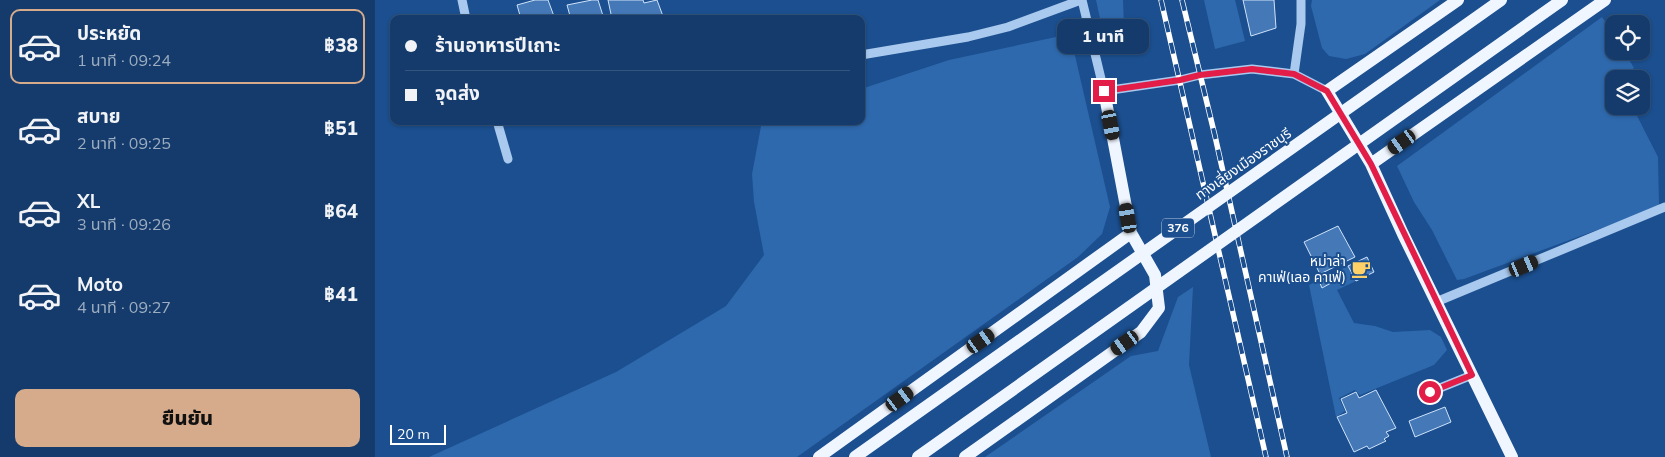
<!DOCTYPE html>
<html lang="th">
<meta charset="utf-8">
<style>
:root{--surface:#143b6b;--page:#1d4271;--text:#f1f3f6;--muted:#9dadc1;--line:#33557e;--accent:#d6ab8b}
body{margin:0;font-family:Mulish,"Noto Sans Thai",sans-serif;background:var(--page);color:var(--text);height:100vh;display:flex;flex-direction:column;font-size:19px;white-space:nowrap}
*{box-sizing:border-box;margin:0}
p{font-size:16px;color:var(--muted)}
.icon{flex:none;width:28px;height:28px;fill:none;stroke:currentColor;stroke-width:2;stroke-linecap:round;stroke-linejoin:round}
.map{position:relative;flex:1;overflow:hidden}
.panel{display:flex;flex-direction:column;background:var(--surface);width:375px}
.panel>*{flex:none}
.guide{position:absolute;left:15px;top:15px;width:475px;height:110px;border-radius:10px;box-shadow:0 1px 4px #0004,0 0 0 1px var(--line);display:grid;align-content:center;height:110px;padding:0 15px;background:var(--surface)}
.tools{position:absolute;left:1230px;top:15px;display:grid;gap:10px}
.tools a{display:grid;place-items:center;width:45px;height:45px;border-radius:10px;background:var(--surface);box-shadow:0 1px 4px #0004,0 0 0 1px var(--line);font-size:25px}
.scale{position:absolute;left:15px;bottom:12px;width:56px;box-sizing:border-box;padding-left:5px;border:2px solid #fff;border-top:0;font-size:14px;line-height:18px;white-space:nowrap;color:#fff;-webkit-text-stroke:4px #1b4f8f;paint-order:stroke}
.end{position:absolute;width:22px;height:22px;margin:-11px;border:6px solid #e11d48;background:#fff;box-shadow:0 0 0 2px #fff}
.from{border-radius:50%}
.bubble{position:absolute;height:35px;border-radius:10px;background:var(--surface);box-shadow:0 1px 4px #0004,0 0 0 1px var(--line);font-size:16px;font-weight:800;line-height:35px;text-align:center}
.car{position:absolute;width:15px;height:30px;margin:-15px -8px;border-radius:6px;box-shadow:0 0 4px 1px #0007;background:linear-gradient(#222 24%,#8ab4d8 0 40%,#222 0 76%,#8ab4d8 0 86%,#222 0)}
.guide b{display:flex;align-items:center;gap:18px;height:48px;font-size:19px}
.guide b+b{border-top:1px solid var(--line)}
.guide i{width:12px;height:12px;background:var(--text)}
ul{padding:9px 0 0;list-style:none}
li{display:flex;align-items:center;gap:15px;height:75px;margin:0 10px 8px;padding:0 5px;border:2px solid transparent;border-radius:10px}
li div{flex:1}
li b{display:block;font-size:19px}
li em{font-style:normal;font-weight:800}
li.active{border-color:var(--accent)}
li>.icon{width:45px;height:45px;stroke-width:1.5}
.cta{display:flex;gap:10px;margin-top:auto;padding:10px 15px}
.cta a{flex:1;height:58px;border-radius:10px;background:var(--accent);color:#111;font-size:20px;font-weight:800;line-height:58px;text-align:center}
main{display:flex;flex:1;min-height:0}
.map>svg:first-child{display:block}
.green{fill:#2e69ad}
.building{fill:#4478b7;stroke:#cfe3fa}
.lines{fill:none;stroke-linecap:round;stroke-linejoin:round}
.minor{stroke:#a9c9ee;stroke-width:9}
.major{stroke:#f0f6ff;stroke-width:12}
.rail-casing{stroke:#fff;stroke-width:5.5}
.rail{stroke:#1b4f8f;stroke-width:4;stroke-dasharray:11;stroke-linecap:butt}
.major-bridge{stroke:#f0f6ff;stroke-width:12}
.route{stroke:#e11d48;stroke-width:6}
.labels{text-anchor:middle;stroke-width:4;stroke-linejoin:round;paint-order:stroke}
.shield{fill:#1b4f8f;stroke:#bbcadd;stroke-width:1}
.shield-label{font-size:12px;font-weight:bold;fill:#fff}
.street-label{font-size:14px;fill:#fff;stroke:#1b4f8f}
.poi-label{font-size:14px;fill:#fff;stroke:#1b4f8f;text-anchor:end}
</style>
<main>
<section class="panel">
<ul>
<li class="active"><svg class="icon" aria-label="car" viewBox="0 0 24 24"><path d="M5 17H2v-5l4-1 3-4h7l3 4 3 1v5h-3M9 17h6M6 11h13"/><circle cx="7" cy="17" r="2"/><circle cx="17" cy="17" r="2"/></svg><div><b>ประหยัด</b><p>1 นาที · 09:24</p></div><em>฿38</em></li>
<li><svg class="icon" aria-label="car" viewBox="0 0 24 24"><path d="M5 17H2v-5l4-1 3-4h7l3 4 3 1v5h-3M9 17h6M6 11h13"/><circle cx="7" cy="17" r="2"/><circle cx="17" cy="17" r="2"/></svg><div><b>สบาย</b><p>2 นาที · 09:25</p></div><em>฿51</em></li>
<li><svg class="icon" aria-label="car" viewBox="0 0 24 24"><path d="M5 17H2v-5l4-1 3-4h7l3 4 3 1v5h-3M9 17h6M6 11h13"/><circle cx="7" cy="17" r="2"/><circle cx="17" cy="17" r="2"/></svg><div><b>XL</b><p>3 นาที · 09:26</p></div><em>฿64</em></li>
<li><svg class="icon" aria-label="car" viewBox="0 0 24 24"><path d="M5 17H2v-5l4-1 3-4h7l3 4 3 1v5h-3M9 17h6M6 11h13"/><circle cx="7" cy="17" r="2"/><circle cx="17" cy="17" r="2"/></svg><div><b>Moto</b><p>4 นาที · 09:27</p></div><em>฿41</em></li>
</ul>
<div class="cta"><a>ยืนยัน</a></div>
</section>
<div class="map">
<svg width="1290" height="457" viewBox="0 0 1290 457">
<rect width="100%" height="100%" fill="#1b4f8f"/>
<path class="green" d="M721,0H748L750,55C728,47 726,21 721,0Z
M829,0H860L870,41L840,49Z
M937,0H1065L990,54L971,59L954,56L947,48L936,6Z
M1227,17L1239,35V51H1249L1259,68L1242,79H1239V106H1257L1283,157L1284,207L1089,279L1082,280L1057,230L1039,202L1022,166Z
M695,34L735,207L727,234L703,257L422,457H54L241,372L351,306L389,255L379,202L377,174L387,121H486V89L574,60Z
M973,266L981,281L962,290L979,323L1000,326L1018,332L1055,330L1066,337L1072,350L1059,365L985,395L980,390L964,398L970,411L961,417L934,285Z
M818,287L814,365L836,457H610L756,356L783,351L803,297Z"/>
<path class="building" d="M160,0H173L180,19H146L142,5Z
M217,0H223L229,19H188L195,16L192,5Z
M233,0H268L269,3L282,0L289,19H237Z
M868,0H899L901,28L876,36Z
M963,226L980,257L945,274L929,242Z
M992,257L999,272L981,281L973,266Z
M953,277L956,283L947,288L944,281Z
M1001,390L1021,428L1011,432L1014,436L1009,439L1011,441L994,449L992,446L979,452L962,417L972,413L966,399L981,392L984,398Z
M1070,407L1076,422L1040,437L1034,421Z"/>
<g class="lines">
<path class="minor" d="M87,0L91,19
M707,0L729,91L805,80L825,75L877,69L919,74L952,91
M486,55L593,37L633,27L706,0
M919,74L926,24V0
M122,121L133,159
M1061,302L1290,207
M1055,392L1097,375"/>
<path class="major" d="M1083,0L952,91L996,164L1028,234L1137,457
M729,91L756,233
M996,164L1230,0
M444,457L756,233L780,275L784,308L766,332L590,457"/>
<g class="rail-casing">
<path id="rail" d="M786,0L891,457
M807,0L840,136L912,457"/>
</g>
<use href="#rail" class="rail"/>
<path class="major-bridge" d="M480,457L1126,0
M543,457L1187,0"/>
</g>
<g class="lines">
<path class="route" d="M729,91L805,80L825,75L877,69L919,74L952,91L996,164L1097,375L1055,392"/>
</g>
<defs>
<g id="cafe-bare" transform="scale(1.5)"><path d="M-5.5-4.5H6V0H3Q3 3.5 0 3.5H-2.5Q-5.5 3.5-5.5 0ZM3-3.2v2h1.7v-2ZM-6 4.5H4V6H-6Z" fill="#ffd166" stroke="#1b4f8f" stroke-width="2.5" paint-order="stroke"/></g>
</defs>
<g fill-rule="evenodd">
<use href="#cafe-bare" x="986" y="269"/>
</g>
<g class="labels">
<rect class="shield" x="787" y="218.5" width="32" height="19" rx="4"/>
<g class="shield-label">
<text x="803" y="232">376</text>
</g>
<g class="street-label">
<text transform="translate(868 164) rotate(-35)" y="5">ทางเลี่ยงเมืองราชบุรี</text>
</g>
<g class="poi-label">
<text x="971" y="266">หม่าล่า<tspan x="971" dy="16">คาเฟ่(เลอ คาเฟ่)</tspan></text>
</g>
</g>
</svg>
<div class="tools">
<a><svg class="icon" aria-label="locate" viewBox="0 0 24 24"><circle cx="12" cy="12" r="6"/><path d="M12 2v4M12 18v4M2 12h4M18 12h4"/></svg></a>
<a><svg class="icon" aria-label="layers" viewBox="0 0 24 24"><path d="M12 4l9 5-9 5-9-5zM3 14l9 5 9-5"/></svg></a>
</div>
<div class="scale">20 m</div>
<i class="end from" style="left:1055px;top:392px"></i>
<i class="end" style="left:729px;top:91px"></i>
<div class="bubble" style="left:682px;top:19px;width:92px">1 นาที</div>
<i class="car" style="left:736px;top:125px;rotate:169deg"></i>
<i class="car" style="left:1027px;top:142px;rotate:235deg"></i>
<i class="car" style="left:753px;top:218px;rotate:350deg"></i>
<i class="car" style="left:1149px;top:266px;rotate:67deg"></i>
<i class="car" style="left:606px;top:341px;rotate:55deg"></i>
<i class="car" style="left:750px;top:343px;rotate:235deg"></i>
<i class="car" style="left:525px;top:399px;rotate:54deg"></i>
<div class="guide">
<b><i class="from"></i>ร้านอาหารปีเถาะ</b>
<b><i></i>จุดส่ง</b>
</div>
</div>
</main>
